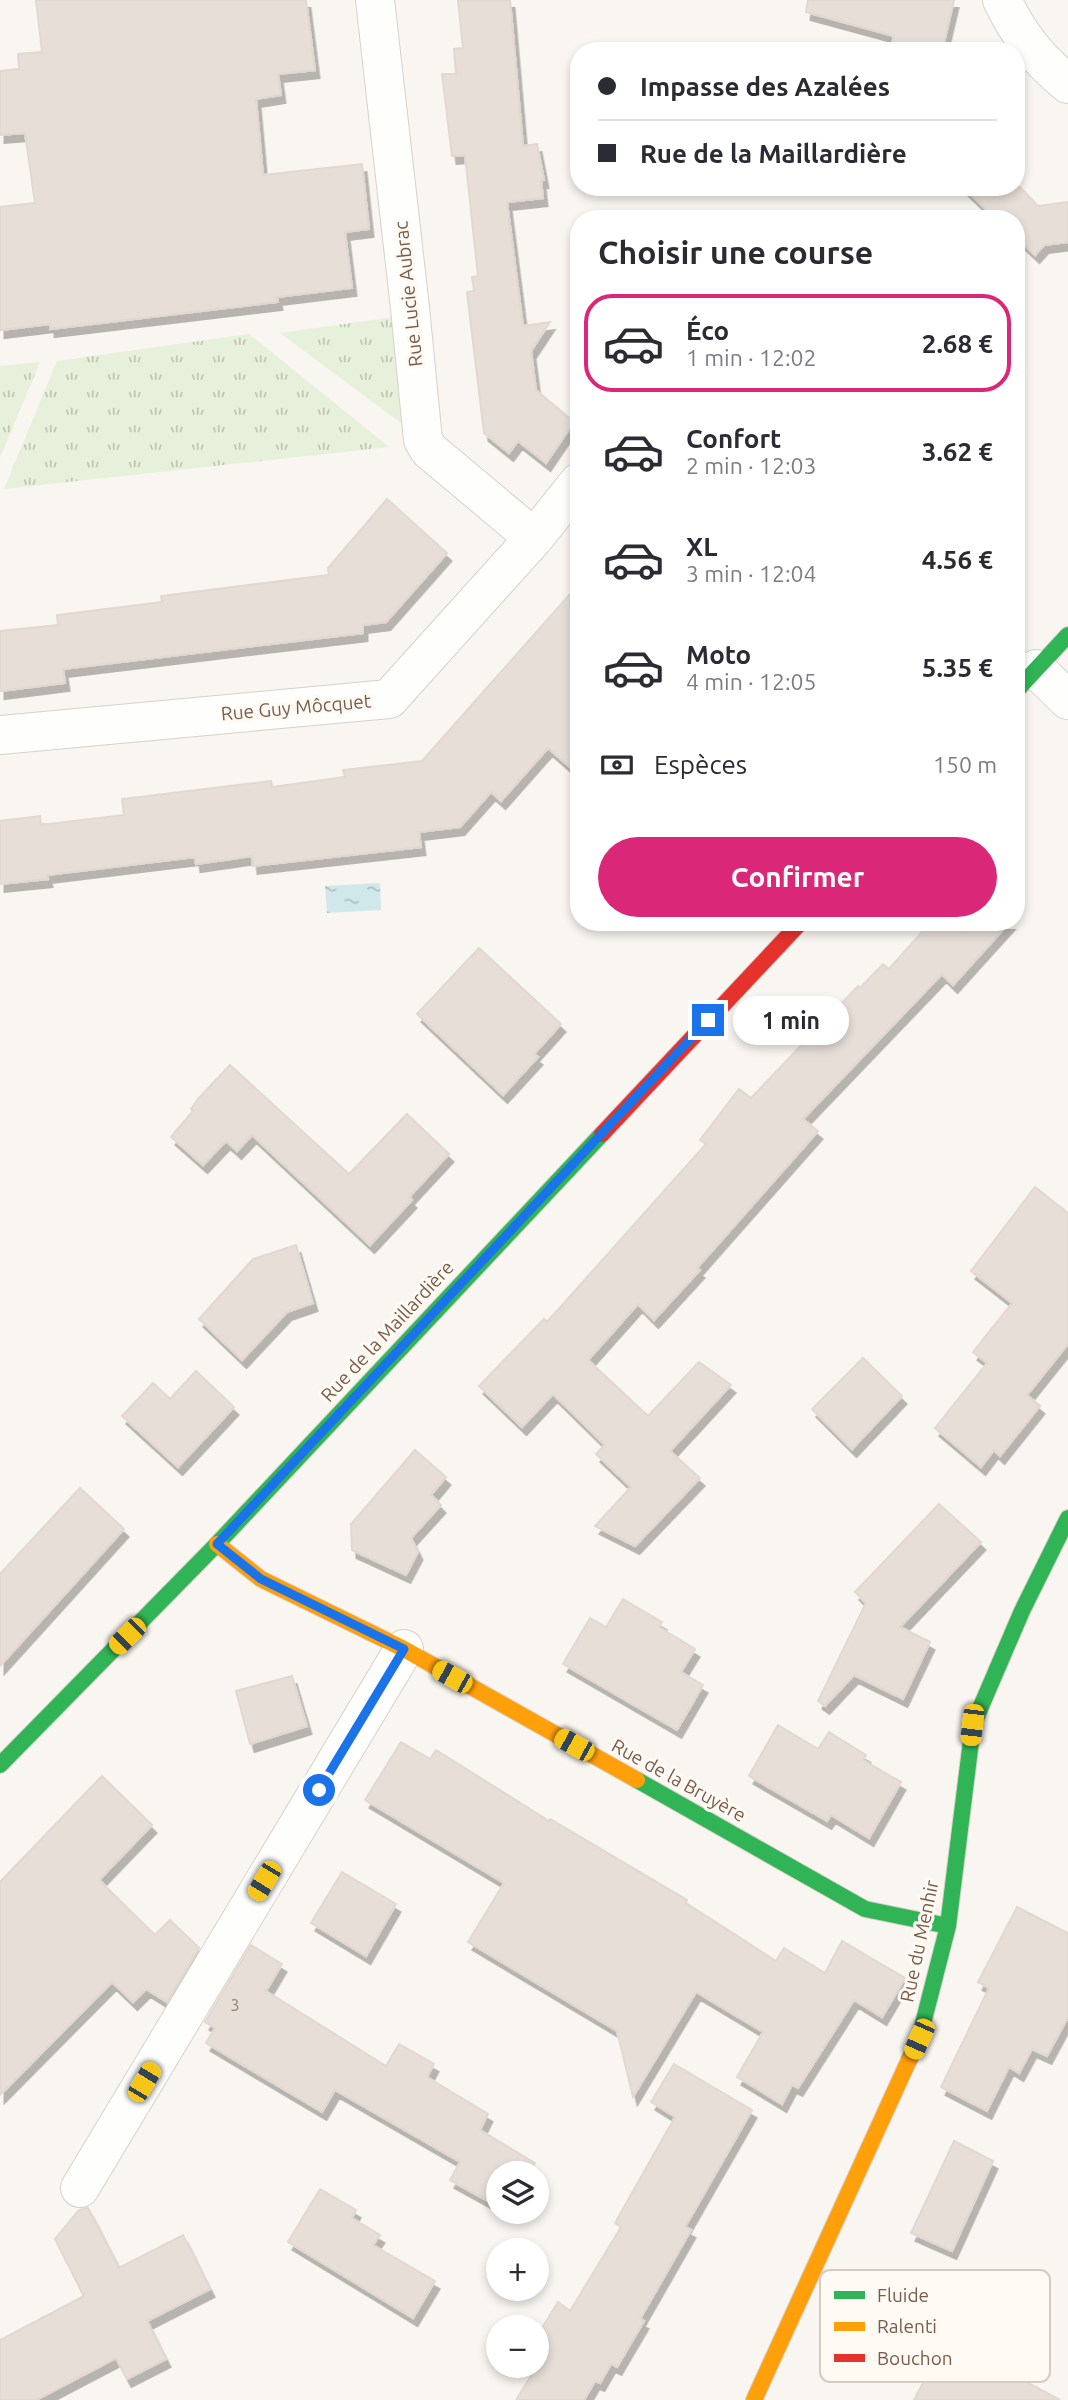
<!DOCTYPE html>
<html lang="fr">
<meta charset="utf-8">
<style>
:root{--surface:#fff;--page:#f7f7f7;--text:#2b2b33;--muted:#7c7c81;--line:#e1e1e2;--accent:#db2777}
body{margin:0;font-family:Ubuntu,sans-serif;background:var(--page);color:var(--text);height:100vh;display:flex;flex-direction:column;font-size:26px;white-space:nowrap}
*{box-sizing:border-box;margin:0}
p{font-size:23px;color:var(--muted)}
.icon{flex:none;width:38px;height:38px;fill:none;stroke:currentColor;stroke-width:2;stroke-linecap:round;stroke-linejoin:round}
.map{position:relative;flex:1;overflow:hidden}
.panel{position:absolute;left:570px;top:210px;width:455px;height:721px;display:flex;flex-direction:column;background:var(--surface);border-radius:28px;box-shadow:0 4px 10px #0003}
.panel>*{flex:none}
.guide{position:absolute;left:570px;top:42px;width:455px;height:154px;border-radius:28px;box-shadow:0 4px 10px #0003;display:grid;align-content:center;height:154px;padding:0 28px;background:var(--surface)}
.buttons{position:absolute;left:486px;top:2161px;display:grid;gap:14px}
.buttons a{display:grid;place-items:center;width:63px;height:63px;border-radius:50%;background:var(--surface);box-shadow:0 4px 10px #0003;font-size:35px}
.end{position:absolute;width:32px;height:32px;margin:-16px;border:9px solid #1a73e8;background:#fff;box-shadow:0 0 0 4px #fff}
.from{border-radius:50%}
.bubble{position:absolute;height:49px;border-radius:24px;background:var(--surface);box-shadow:0 4px 10px #0003;font-size:23px;font-weight:700;line-height:49px;text-align:center}
.car{position:absolute;width:21px;height:42px;margin:-21px -10px;border-radius:9px;box-shadow:0 0 5px 2px #0007;background:linear-gradient(#f5c518 24%,#345 0 40%,#f5c518 0 76%,#345 0 86%,#f5c518 0)}
.guide b{display:flex;align-items:center;gap:24px;height:66px;font-size:26px}
.guide b+b{border-top:2px solid var(--line)}
.guide i{width:18px;height:18px;background:var(--text)}
ul{padding:0;list-style:none}
li{display:flex;align-items:center;gap:21px;height:98px;margin:0 14px 10px;padding:0 14px;border:4px solid transparent;border-radius:28px}
li div{flex:1}
li b{display:block;font-size:26px}
li em{font-style:normal;font-weight:700}
li.current{border-color:var(--accent)}
li>.icon{width:63px;height:63px;stroke-width:1.5}
h2{padding:0 28px;font-size:32px;line-height:84px}
.pay{display:flex;align-items:center;gap:18px;height:77px;padding:0 28px;font-size:26px}
.pay p{margin-inline-start:auto}
.action{display:flex;gap:14px;margin-top:auto;padding:14px 28px}
.action a{flex:1;height:80px;border-radius:42px;background:var(--accent);color:#fff;font-size:28px;font-weight:700;line-height:80px;text-align:center}
.map>svg:first-child{display:block}
.grass{fill:url(#grass-tufts)}
.water{fill:url(#water-ripples)}
.building{fill:#e6ded7;stroke:#e2d8d2;stroke-width:2;filter:url(#shadow)}
.lines{fill:none;stroke-linecap:round;stroke-linejoin:round}
.street-casing{stroke:#d7d1cb;stroke-width:40}
.fast-casing{stroke:#d9d2cb;stroke-width:18}
.slow-casing{stroke:#d9d2cb;stroke-width:18}
.jam-casing{stroke:#d9d2cb;stroke-width:18}
.street{stroke:#fefefd;stroke-width:38}
.fast{stroke:#30b455;stroke-width:16}
.slow{stroke:#ff9f0a;stroke-width:16}
.jam{stroke:#e5322d;stroke-width:16}
.route{stroke:#1a73e8;stroke-width:9}
.labels{text-anchor:middle;stroke-width:6;stroke-linejoin:round;paint-order:stroke}
.number-label{font-size:16px;fill:#977e72}
.street-label{font-size:19px;fill:#7a5c4d;stroke:#fffaf3}
.key{fill:#fffaf3;stroke:#d7cbc1;stroke-width:2}
.key-label{font-size:19px;fill:#7a5c4d}
</style>
<div class="map">
<svg width="1068" height="2400" viewBox="0 0 1068 2400">
<defs>
<pattern id="grass-tufts" width="24" height="20" patternUnits="userSpaceOnUse" patternTransform="scale(1.75)"><rect width="24" height="20" fill="#e7f0db"/><path d="M3 7l-1-3M5 7V3M7 7l1-3M15 17l-1-3M17 17v-4M19 17l1-3" fill="none" stroke="#c0c6b4"/></pattern>
<pattern id="water-ripples" width="26" height="14" patternUnits="userSpaceOnUse" patternTransform="scale(1.75)"><rect width="26" height="14" fill="#d0e8ea"/><path d="M2 4q2-2 4 0t4 0M15 11q2-2 4 0t4 0" fill="none" stroke="#aebfc0"/></pattern>
<filter id="shadow"><feDropShadow dx="4.5" dy="8" stdDeviation="0" flood-color="#0004"/></filter>
</defs>
<rect width="100%" height="100%" fill="#f9f5f0"/>
<path class="grass" d="M394,317L409,429L280,333Z
M249,334L389,447L4,489L57,361Z
M40,362L0,458V366Z"/>
<path class="water" d="M380,883L381,910L327,913L325,886Z"/>
<path class="building" d="M36,0H306L315,70L278,74L281,95L256,99L263,175L362,164L369,229L345,232L352,288L277,297L278,302L50,329V324L0,330V207L35,203L25,133L0,135V71L19,69L18,54L42,52Z
M510,0L523,146L537,144L544,180H541L543,198L507,202L523,326L550,322L531,351L536,390L574,422L546,463L518,441L509,453L484,433L467,292L474,291L472,277L478,276L465,155L452,156L442,74H456L454,49L463,48L458,1Z
M808,0H954L942,51H890L894,36L806,12Z
M963,187H1020L1038,206L1068,202V242L1044,245L1035,255L1017,238V219H996Z
M387,499L447,553L386,622L363,625V633L63,669L65,683L0,691V631L58,625L57,615L162,602L161,596L329,575L328,568Z
M579,584V775L548,748L501,801L491,792L460,827L419,832L421,847L253,866L252,856L196,864L195,857L47,875L48,879L0,884V821L40,816L41,825L124,815L122,799L271,781L272,787L345,777L343,770L422,761Z
M931,922H1010L953,985L942,974L803,1119L818,1131L697,1268L700,1270L654,1320L638,1304L588,1360L648,1416L699,1362L731,1385L670,1451L700,1478L635,1546L595,1526L631,1487L596,1454L605,1445L553,1394L522,1427L479,1386L544,1319L547,1322L706,1144L700,1140L739,1089L751,1098L858,986L860,988L883,964L889,969Z
M479,948L561,1024L534,1054L538,1057L503,1095L417,1014Z
M230,1065L349,1174L407,1114L449,1154L409,1197L412,1200L370,1245L252,1135L237,1151L226,1141L203,1165L171,1137L193,1111L191,1109L198,1099Z
M1035,1187L1068,1213V1344L1027,1395L1040,1406L1000,1456L994,1450L981,1467L935,1428L987,1363L973,1352L1012,1303L971,1271Z
M296,1245L313,1303L287,1312L242,1360L199,1319L253,1259Z
M863,1358L902,1396L852,1449L812,1409Z
M196,1371L234,1407L178,1467L122,1416L153,1383L170,1399Z
M415,1450L446,1477L431,1495L441,1505L411,1538L418,1552L406,1575L352,1550L351,1524Z
M80,1488L124,1529L0,1666V1574Z
M939,1504L981,1542L900,1627L930,1642L903,1699L854,1675L825,1706L818,1701L866,1603L855,1592Z
M623,1599L662,1622L659,1627L695,1649L681,1672L703,1685L677,1730L563,1664L590,1618L606,1627Z
M292,1676L307,1726L250,1744L236,1691Z
M778,1725L818,1749L829,1732L866,1755L863,1760L901,1782L869,1838L831,1815L827,1821L749,1776Z
M401,1742L430,1759L436,1750L549,1821L550,1819L687,1900L686,1903L776,1961L784,1948L825,1973L842,1941L905,1978L882,2017L854,2000L798,2088L792,2085L782,2104L737,2077L763,2032L696,1992L633,2097L617,2031L468,1942L504,1883L365,1800Z
M102,1776L152,1825L99,1880L155,1935L170,1920L199,1948L167,2002L146,1989L133,2002L112,1982L0,2095V1882Z
M342,1872L396,1904L366,1956L311,1923Z
M1017,1907L1068,1933V2017L1047,2056L1032,2049L1019,2073L1009,2067L987,2111L941,2087L989,1988L978,1982Z
M251,1945L282,1964L266,1991L386,2066L399,2044L434,2064L427,2077L488,2114L480,2130L535,2163L529,2174H499V2207L450,2180L460,2162L335,2090L322,2112L206,2043L215,2028L205,2022Z
M674,2064L752,2110L685,2227L691,2230L640,2319L644,2321L617,2367L611,2364L600,2383L595,2381L584,2400H516L537,2366V2336L558,2302L570,2311L621,2227L615,2223L675,2117L651,2102Z
M954,2141L993,2161L952,2251L911,2233Z
M320,2189L356,2210L352,2218L380,2235L373,2245L435,2281L413,2318L288,2242Z
M88,2208L119,2268L183,2235L210,2289L147,2321L166,2359L127,2379L116,2358L36,2400H0V2340L84,2296L55,2239L79,2210Z
M965,2316L1020,2343L1006,2371L1060,2400H914L941,2349L946,2352Z"/>
<g class="lines">
<g class="street-casing">
<path id="street" d="M375,0L410,308L423,440L429,450L534,538
M1002,0C1020,37 1037,58 1068,84
M1036,669L1068,700
M0,735L389,699L534,538L579,482
M80,2188L404,1649"/>
</g>
<g class="fast-casing">
<path id="fast" d="M1017,690L1068,635
M0,1765L217,1544L602,1134
M637,1780L865,1909L948,1926
M909,2060L919,2039L948,1926L973,1725L1022,1611L1068,1518"/>
</g>
<g class="slow-casing">
<path id="slow" d="M217,1544L261,1579L404,1649L637,1780
M754,2400L909,2060"/>
</g>
<g class="jam-casing">
<path id="jam" d="M602,1134L801,922"/>
</g>
<use href="#street" class="street"/>
<use href="#fast" class="fast"/>
<use href="#slow" class="slow"/>
<use href="#jam" class="jam"/>
</g>
<g class="lines">
<path class="route" d="M319,1790L404,1649L261,1579L217,1544L708,1020"/>
</g>
<g class="labels">
<g class="number-label">
<text x="235" y="2011">3</text>
</g>
<g class="street-label">
<text transform="translate(408 294) rotate(-96)" y="7">Rue Lucie Aubrac</text>
<text transform="translate(296 707) rotate(-5)" y="7">Rue Guy Môcquet</text>
<text transform="translate(387 1331) rotate(-47)" y="7">Rue de la Maillardière</text>
<text transform="translate(679 1780) rotate(29)" y="7">Rue de la Bruyère</text>
<text transform="translate(919 1941) rotate(-78)" y="7">Rue du Menhir</text>
</g>
</g>
<rect x="820" y="2270" width="230" height="112" rx="10" class="key"/>
<rect x="834" y="2291" width="31" height="8" fill="#30b455"/>
<rect x="834" y="2322" width="31" height="9" fill="#ff9f0a"/>
<rect x="834" y="2354" width="31" height="8" fill="#e5322d"/>
<g class="key-label">
<text x="877" y="2302">Fluide</text>
<text x="877" y="2333">Ralenti</text>
<text x="877" y="2365">Bouchon</text>
</g>
</svg>
<div class="buttons">
<a><svg class="icon" aria-label="layers" viewBox="0 0 24 24"><path d="M12 4l9 5-9 5-9-5zM3 14l9 5 9-5"/></svg></a>
<a>+</a>
<a>−</a>
</div>
<i class="end from" style="left:319px;top:1790px"></i>
<i class="end" style="left:708px;top:1020px"></i>
<div class="bubble" style="left:733px;top:996px;width:116px">1 min</div>
<i class="car" style="left:127px;top:1636px;rotate:225deg"></i>
<i class="car" style="left:452px;top:1677px;rotate:299deg"></i>
<i class="car" style="left:972px;top:1725px;rotate:187deg"></i>
<i class="car" style="left:574px;top:1745px;rotate:299deg"></i>
<i class="car" style="left:264px;top:1881px;rotate:211deg"></i>
<i class="car" style="left:919px;top:2039px;rotate:204deg"></i>
<i class="car" style="left:144px;top:2082px;rotate:31deg"></i>
<div class="guide">
<b><i class="from"></i>Impasse des Azalées</b>
<b><i></i>Rue de la Maillardière</b>
</div>
<section class="panel">
<h2>Choisir une course</h2>
<ul>
<li class="current"><svg class="icon" aria-label="car" viewBox="0 0 24 24"><path d="M5 17H2v-5l4-1 3-4h7l3 4 3 1v5h-3M9 17h6M6 11h13"/><circle cx="7" cy="17" r="2"/><circle cx="17" cy="17" r="2"/></svg><div><b>Éco</b><p>1 min · 12:02</p></div><em>2.68 €</em></li>
<li><svg class="icon" aria-label="car" viewBox="0 0 24 24"><path d="M5 17H2v-5l4-1 3-4h7l3 4 3 1v5h-3M9 17h6M6 11h13"/><circle cx="7" cy="17" r="2"/><circle cx="17" cy="17" r="2"/></svg><div><b>Confort</b><p>2 min · 12:03</p></div><em>3.62 €</em></li>
<li><svg class="icon" aria-label="car" viewBox="0 0 24 24"><path d="M5 17H2v-5l4-1 3-4h7l3 4 3 1v5h-3M9 17h6M6 11h13"/><circle cx="7" cy="17" r="2"/><circle cx="17" cy="17" r="2"/></svg><div><b>XL</b><p>3 min · 12:04</p></div><em>4.56 €</em></li>
<li><svg class="icon" aria-label="car" viewBox="0 0 24 24"><path d="M5 17H2v-5l4-1 3-4h7l3 4 3 1v5h-3M9 17h6M6 11h13"/><circle cx="7" cy="17" r="2"/><circle cx="17" cy="17" r="2"/></svg><div><b>Moto</b><p>4 min · 12:05</p></div><em>5.35 €</em></li>
</ul>
<div class="pay"><svg class="icon" aria-label="cash" viewBox="0 0 24 24"><path d="M3 7h18v10H3z"/><circle cx="12" cy="12" r="2"/></svg>Espèces<p>150 m</p></div>
<div class="action"><a>Confirmer</a></div>
</section>
</div>
